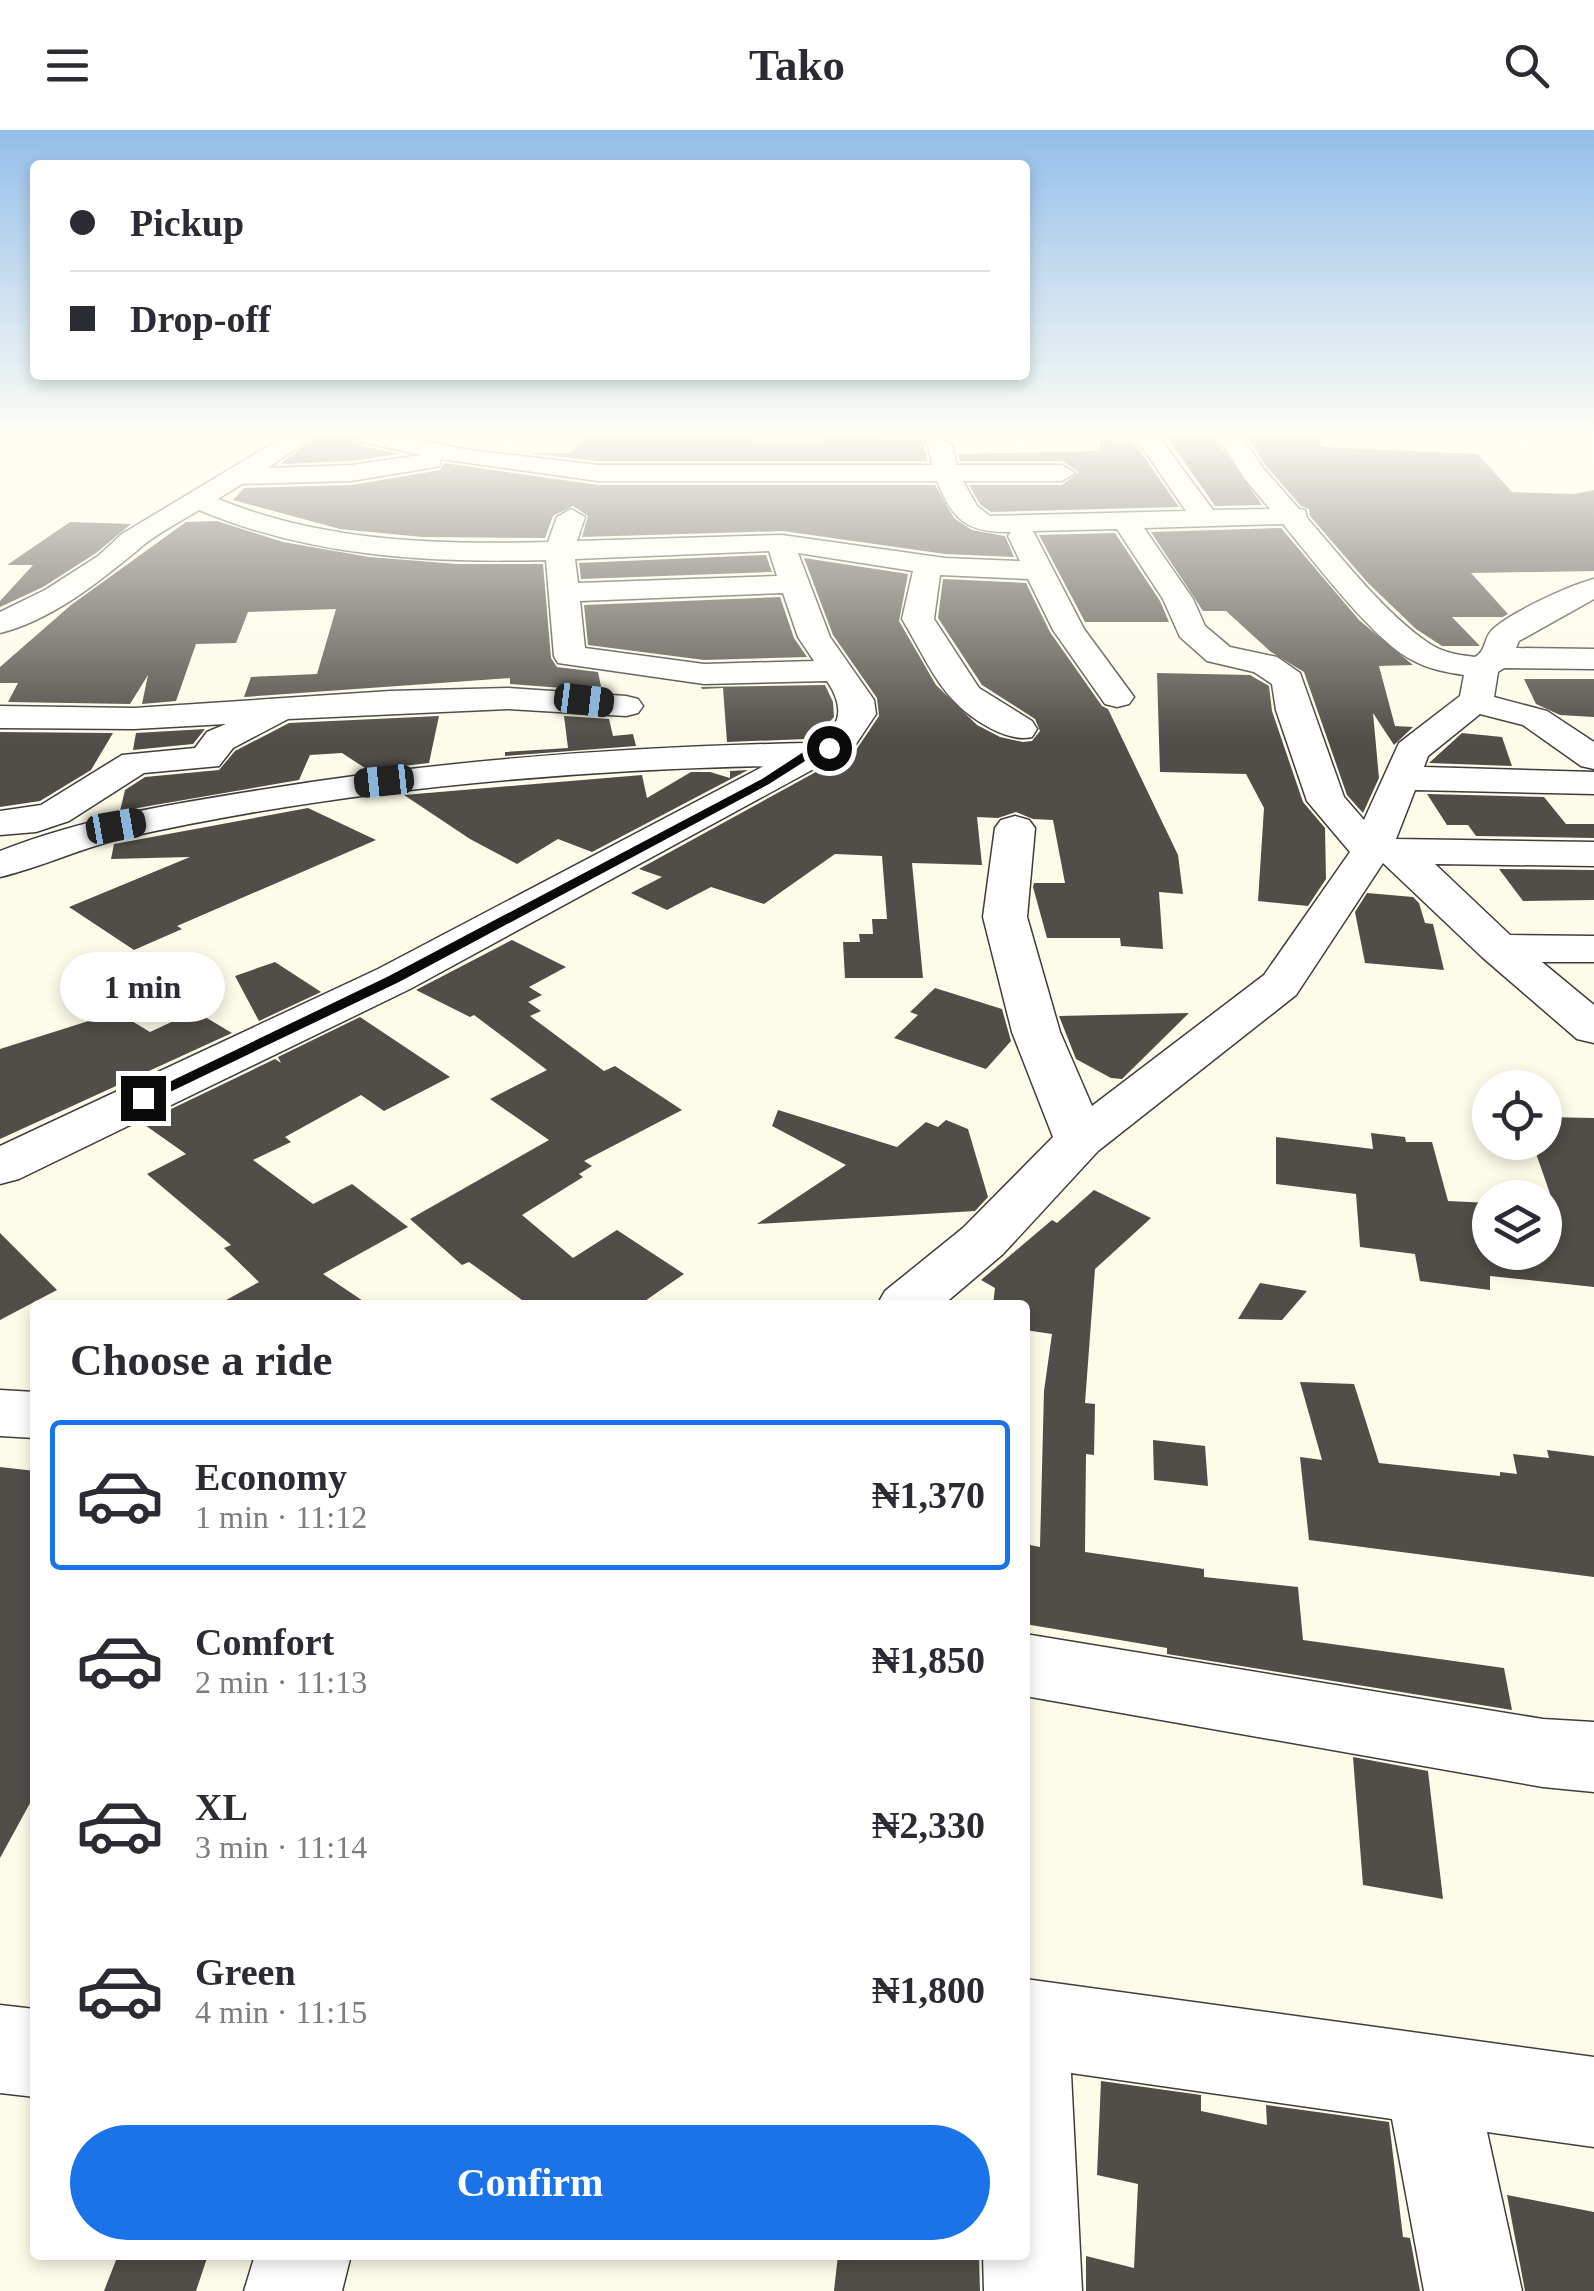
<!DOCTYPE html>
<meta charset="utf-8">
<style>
:root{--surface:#fff;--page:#f7f7f7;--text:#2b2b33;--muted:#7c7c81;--line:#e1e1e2;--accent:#1a73e8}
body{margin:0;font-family:Georgia,serif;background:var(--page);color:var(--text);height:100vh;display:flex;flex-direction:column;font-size:38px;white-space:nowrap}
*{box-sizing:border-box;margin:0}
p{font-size:32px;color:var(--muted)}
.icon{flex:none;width:55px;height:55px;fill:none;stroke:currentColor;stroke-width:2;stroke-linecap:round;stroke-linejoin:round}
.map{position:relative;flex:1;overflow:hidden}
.panel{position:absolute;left:30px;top:1170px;width:1000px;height:960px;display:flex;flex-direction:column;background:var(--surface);border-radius:10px;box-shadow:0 5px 15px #0003}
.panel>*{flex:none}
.top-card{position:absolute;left:30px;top:30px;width:1000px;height:220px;border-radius:10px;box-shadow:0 5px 15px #0003;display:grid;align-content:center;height:220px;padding:0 40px;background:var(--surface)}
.buttons{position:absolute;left:1472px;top:940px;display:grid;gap:20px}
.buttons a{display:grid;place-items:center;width:90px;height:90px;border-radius:50%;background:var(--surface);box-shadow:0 5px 15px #0003;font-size:50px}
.end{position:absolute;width:45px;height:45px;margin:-22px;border:12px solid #0a0a0a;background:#fff;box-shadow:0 0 0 5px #fff}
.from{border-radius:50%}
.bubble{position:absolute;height:70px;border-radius:35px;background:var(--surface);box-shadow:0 5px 15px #0003;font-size:32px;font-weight:600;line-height:70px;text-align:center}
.car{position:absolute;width:30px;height:60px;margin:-30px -15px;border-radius:12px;box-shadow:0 0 8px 2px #0007;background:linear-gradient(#222 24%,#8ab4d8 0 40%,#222 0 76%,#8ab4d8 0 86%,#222 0)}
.top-card b{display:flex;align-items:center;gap:35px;height:95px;font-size:38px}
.top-card b+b{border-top:2px solid var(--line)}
.top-card i{width:25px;height:25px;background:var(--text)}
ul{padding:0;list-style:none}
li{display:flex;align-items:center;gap:30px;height:150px;margin:0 20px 15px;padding:0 20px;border:5px solid transparent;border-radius:10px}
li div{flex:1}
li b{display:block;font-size:38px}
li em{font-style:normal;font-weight:600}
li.selected{border-color:var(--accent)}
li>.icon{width:90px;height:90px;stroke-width:1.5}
h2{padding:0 40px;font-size:45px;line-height:120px}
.cta{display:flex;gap:20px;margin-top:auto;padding:20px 40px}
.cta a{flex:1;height:115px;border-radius:60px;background:var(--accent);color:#fff;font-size:40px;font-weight:600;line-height:115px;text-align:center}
header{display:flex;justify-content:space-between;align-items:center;height:130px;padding:0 40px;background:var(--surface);font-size:45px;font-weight:600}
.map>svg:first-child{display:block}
.building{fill:#514d48}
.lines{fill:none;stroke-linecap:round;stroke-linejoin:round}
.minor-casing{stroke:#3d3d3d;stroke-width:3}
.minor{fill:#fff;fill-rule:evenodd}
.route{fill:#0a0a0a}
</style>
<header><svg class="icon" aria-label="menu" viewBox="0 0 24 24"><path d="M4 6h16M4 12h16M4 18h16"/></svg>Tako<svg class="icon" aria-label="search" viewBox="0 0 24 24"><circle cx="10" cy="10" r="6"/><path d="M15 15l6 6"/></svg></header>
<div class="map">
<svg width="1594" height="2161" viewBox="0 0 1594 2161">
<rect width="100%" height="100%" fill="#fdfce9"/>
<path class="building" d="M316,307H355L362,316L400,324L351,331L280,334Z
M585,307H752L751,311L821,312L823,307L929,310L924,316L927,331H598L527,323H571Z
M1167,307H1214L1262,375L1215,376Z
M1247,307L1318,308L1322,317L1478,324L1512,362L1574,364L1594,360V441L1471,443L1508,484L1503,487H1452L1480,516H1442L1416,499L1368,453L1310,386L1309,379L1301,376L1266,336Z
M1100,310L1133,311L1179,377L991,382L980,374L969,355H1062L1079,342L1062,331H960L958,324L1100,321Z
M444,333L598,355H935L954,388L972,400L1005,406L1014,427L945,424L783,401L582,407L588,386L573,376L553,386L545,408L422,407L340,399L233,370L244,358L352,355L440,340Z
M217,391L283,412L369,427L457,434H543L551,528L557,537L598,542L602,561L510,554V548L244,567L251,547L317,544L336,479L248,482L236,513L196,514L176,571L142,574L148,545L130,574L8,572L18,553H0V537L71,475L186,392Z
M70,392L131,394L96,423L43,457L0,477V471L33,435H7Z
M1281,398L1359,490L1413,535L1379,536L1395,596L1413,597L1394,615L1373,583L1379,648L1363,683L1347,665L1304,542L1271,522L1226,481H1203L1151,402Z
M1115,403L1160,471L1169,492H1085L1039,405Z
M766,425L772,442L581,449L579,433Z
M804,428L908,444L899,491L936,555L977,595L1000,607L1023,612L1032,611L1040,601L1035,589L982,555L938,488L943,449L1026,453L1050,502L1102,576L1108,579L1178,725L1183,764L1159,762L1163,819L1121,816L1120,808H1047L1033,757L1034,753H1065L1053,690L1033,689L1016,682L998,688L977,687L982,735L912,733L923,848H845L843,812H860L859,804H873L872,789H887L882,726L835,724L764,774L711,757L667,780L631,763L662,747L639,739L856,620L879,586L877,568L833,505Z
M780,467L794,508L807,527L704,530L588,515L584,475Z
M1157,543L1250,545L1269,556L1272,581L1303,672L1325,698L1326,749L1308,776L1258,771L1264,678L1246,644L1160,642Z
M1524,549H1594V587L1560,585L1536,574Z
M825,555L833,572L834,587L817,605L806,609L727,612L723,558L702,559L701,557Z
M439,586L429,633L368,640L342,623L310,625L299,650L120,681L125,660L145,647L219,640L235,621L289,593Z
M564,586L609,589L613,606L633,604L636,616L505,626V622L568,618Z
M205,599L193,614L133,620L136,603Z
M0,602L113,603L91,640L40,671L0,677Z
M1462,603L1502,607L1512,636L1429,633Z
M748,640L592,722L558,709L517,734L470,709L404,665L642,645L647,668L691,642H710L730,648V641Z
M1427,664L1544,667L1566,694H1594V708L1476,706L1468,695H1447Z
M308,678L376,710L177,796L182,799L134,820L69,777L190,727L111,729L114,714Z
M1499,739L1594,740V770L1523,771Z
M1367,763L1413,767L1419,773L1425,793L1433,794L1444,840L1365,833L1355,782Z
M512,810L566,837L529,857L542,865L528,872L541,881L530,886L604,941L615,936L682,980L584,1031L592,1036L579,1044L583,1047L522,1085L573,1128L617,1100L684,1144L639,1175H529L469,1132L462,1135L410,1089L549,1010L490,969L547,940L474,885L470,887L416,860Z
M275,832L321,862L259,891L235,846Z
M935,858L1002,879L1011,911L986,939L894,908L918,885L910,882Z
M195,881L232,903L0,1009V919L117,882L150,902Z
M1189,883L1122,949L1111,948L1076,929L1059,886Z
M360,887L450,947L384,981L361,965L285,1007L291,1012L253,1030L313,1074L352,1054L408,1097L323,1144L369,1175H217L259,1152L224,1118L231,1115L147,1044L186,1024L142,993L275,929L281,933L278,927Z
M778,980L897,1017L926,992L938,997L946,990L968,999L988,1067L975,1081L757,1094L846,1035L772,996Z
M1545,987L1594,988V1157L1490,1146V1160L1420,1151L1415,1124L1360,1117L1356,1064L1276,1054V1007L1373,1019L1371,1003L1405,1007L1406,1012H1432L1448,1071L1490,1073V1122H1545V1075H1554L1532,1012H1545Z
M1094,1060L1151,1088L1095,1139L1085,1273L1095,1274L1094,1325L1086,1324L1085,1422L1204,1439V1447L1298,1457L1303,1510L1504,1538L1512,1580L1167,1524V1518L1025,1494V1414L1040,1417L1044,1261L1052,1204L1025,1200V1175H993L995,1158L981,1150L1052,1090L1057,1093Z
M0,1103L57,1160L0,1190Z
M1260,1153L1307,1161L1282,1190L1238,1189Z
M1300,1252L1354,1254L1379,1333L1500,1346V1342L1517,1344L1513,1324L1549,1328L1547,1320L1594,1326V1447L1309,1410L1300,1327L1322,1330Z
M1153,1310L1205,1316L1208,1356L1154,1350Z
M0,1337L35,1341V1664L0,1728Z
M1353,1627L1428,1641L1443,1769L1363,1755Z
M1101,1951L1201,1965V1981L1267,1995L1266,1975L1389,1992L1403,2107L1410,2108L1420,2161H1086V2126L1134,2138L1138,2054L1097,2045Z
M1507,2065L1594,2082V2161H1525Z
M118,2125H208L196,2161H104Z
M838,2125H979L980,2161H834Z"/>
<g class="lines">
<g class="minor-casing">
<path id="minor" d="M283,307H312L268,338L351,335L421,325L363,312L359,307H405L462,319L598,335H932L928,315L940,308L952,315L957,335H1062L1075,343L1062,351H963L977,376L990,386L1186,381L1135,307H1159L1213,380L1270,379L1244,348L1218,307H1242L1263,338L1299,379L1305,380L1307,388C1343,429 1385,484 1430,514C1443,523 1460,525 1475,527C1487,520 1483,509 1492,500C1509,483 1570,455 1594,449V469L1519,511L1516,518L1594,519V539L1504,538L1498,542L1494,567L1547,581L1594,612V639L1581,636L1523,595L1480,584L1428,626L1424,637L1594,642V664L1415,660L1396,709L1594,712V736L1435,734L1510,805L1594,806V832H1542L1594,875V913L1577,909L1482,827L1383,733L1296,865L1098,1021L1003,1124L943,1175H877L885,1161L963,1098L1053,1007L1012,902L983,787L995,698L1001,690L1015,686L1029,690L1035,698L1027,787L1060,902L1092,976L1264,845L1350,722L1307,671L1276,580L1272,554L1254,542L1207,531L1180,507L1163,469L1117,399L1033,401L1084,499L1134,567L1129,574L1117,577L1105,574L1053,500L1028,449L940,445L934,489L979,558L1032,591L1037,599L1032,607C1007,613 971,589 954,571C933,549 918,515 902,489L913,441L798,423L830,507L874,570L876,584L854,617L410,859L19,1049L0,1054V1016L378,839L764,636C550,641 333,661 123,708C81,718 42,737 0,747V721C83,688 172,674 260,660C441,630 623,617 807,613C842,602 846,579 827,551L704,554L558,533L554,526L546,430C427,433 311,427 199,380C180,392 157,403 140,418C99,452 52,490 0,503V482L45,460L98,426L122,404ZM441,329L598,351H937C953,391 968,403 1011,402L1008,406L1020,431L945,428L782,405L577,411L585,387L571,379L557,387L548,412C435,415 324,412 218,369L242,354L351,351L430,338L439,336ZM1283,394C1313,430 1373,510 1412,530C1428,539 1445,542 1464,545L1460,566L1399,613L1364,690L1344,667L1300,543L1277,527L1230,517L1205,496L1193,469L1144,398ZM769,421L777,446L578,453L575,429ZM783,463L798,507L814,531L704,534L585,518L580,471Z
M508,558L626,566L638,569L643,576L638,583L626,586L508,579L288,589L233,618L219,636L144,643L69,691L36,702L0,705V681L41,675L122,625L195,618L207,602L226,594L134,599L0,598V576L134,578L390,561Z
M0,1260L35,1262V1308L0,1306Z
M1025,1504L1543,1589L1594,1592V1662L1543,1657L1025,1566Z
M1025,1849L1594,1927V2017L1487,2002L1522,2161H1424L1392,1989L1071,1943L1082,2161H984L983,2125H1025Z
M0,1875L35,1879V1967L0,1963Z
M255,2125H351L342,2161H244Z"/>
</g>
<use href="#minor" class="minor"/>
</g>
<linearGradient id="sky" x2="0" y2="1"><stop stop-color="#93beea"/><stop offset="0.5" stop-color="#fefef5"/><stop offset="1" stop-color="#fefef5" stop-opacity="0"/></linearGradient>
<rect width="1594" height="609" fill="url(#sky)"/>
<path class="route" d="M829,615L833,621L813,626L769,654L399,852L149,972L136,968L389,846L762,649L805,621Z"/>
</svg>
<div class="buttons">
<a><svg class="icon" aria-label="locate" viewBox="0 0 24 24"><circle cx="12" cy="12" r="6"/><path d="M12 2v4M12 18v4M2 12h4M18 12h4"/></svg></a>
<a><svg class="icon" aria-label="layers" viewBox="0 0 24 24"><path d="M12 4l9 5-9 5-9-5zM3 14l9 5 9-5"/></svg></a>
</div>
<i class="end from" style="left:829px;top:618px"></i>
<i class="end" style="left:143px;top:968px"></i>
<div class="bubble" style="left:60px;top:822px;width:165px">1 min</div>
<i class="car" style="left:584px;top:570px;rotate:97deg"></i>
<i class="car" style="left:384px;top:651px;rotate:264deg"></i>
<i class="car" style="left:116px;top:696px;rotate:80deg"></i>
<div class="top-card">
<b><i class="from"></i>Pickup</b>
<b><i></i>Drop-off</b>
</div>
<section class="panel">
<h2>Choose a ride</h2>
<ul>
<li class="selected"><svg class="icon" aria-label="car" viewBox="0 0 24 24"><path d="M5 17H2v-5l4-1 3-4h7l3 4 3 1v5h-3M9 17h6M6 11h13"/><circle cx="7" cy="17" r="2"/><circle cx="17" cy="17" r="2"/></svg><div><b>Economy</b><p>1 min · 11:12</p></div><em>₦1,370</em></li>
<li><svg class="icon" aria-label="car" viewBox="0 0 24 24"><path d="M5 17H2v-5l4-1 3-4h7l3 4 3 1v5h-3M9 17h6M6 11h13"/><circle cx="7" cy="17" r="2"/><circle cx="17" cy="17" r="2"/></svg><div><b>Comfort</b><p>2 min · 11:13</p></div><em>₦1,850</em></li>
<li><svg class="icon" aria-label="car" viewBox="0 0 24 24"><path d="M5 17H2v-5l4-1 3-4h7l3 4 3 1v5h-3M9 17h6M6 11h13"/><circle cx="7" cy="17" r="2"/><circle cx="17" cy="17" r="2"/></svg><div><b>XL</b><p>3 min · 11:14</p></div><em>₦2,330</em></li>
<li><svg class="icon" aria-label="car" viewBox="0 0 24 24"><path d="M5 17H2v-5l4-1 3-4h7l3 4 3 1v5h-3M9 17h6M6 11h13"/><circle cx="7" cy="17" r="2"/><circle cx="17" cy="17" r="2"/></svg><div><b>Green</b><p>4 min · 11:15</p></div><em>₦1,800</em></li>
</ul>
<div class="cta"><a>Confirm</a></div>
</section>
</div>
